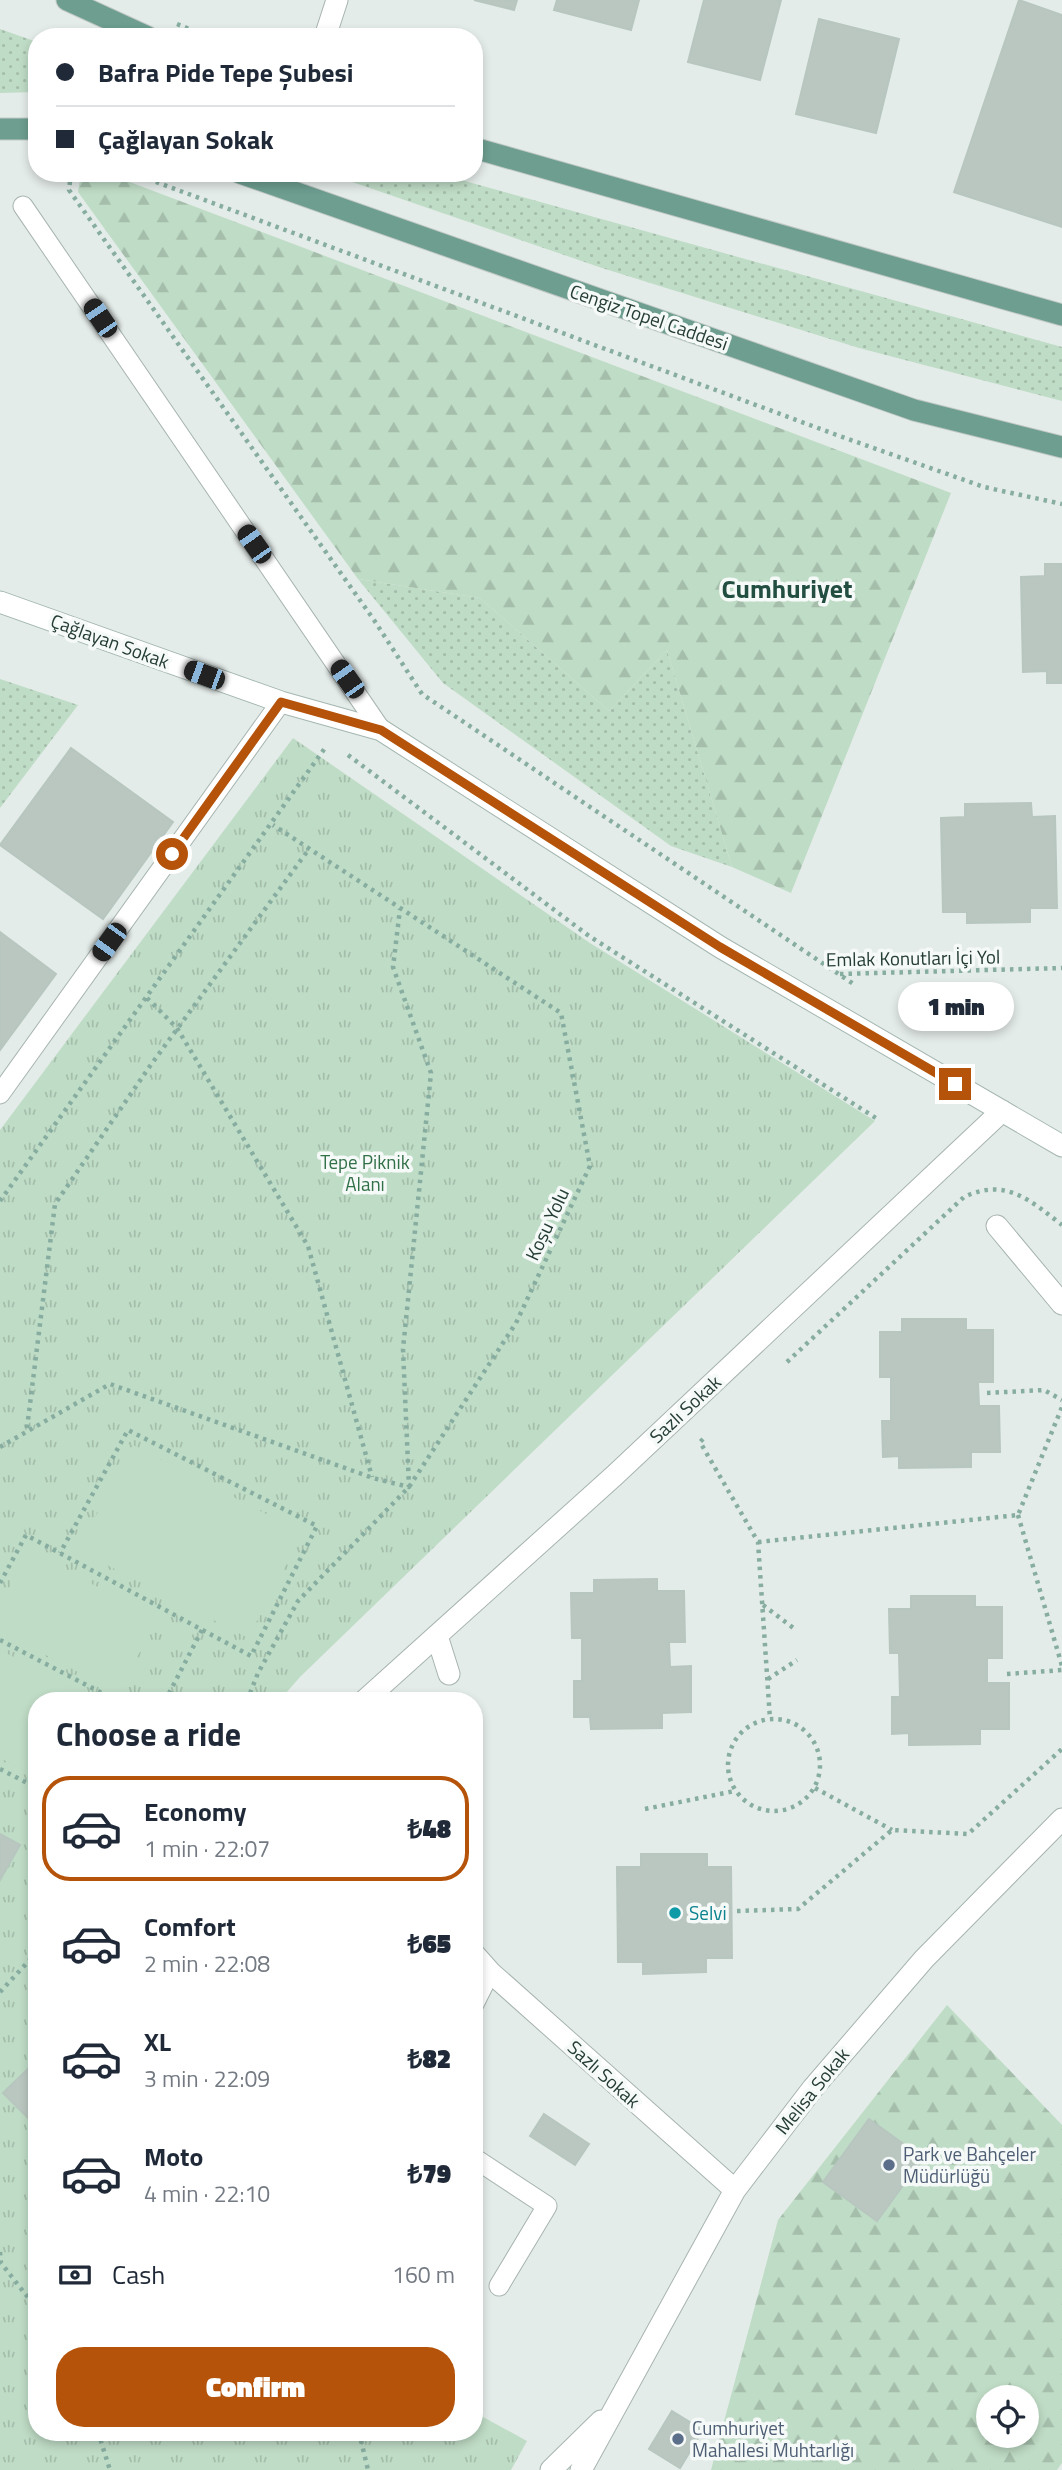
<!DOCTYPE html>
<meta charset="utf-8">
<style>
:root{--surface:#fff;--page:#f6f6f7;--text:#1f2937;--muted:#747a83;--line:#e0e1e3;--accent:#b45309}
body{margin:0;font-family:"Titillium Web",sans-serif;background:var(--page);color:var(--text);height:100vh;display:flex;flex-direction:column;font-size:26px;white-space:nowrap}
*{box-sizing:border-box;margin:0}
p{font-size:23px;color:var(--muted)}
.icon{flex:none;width:38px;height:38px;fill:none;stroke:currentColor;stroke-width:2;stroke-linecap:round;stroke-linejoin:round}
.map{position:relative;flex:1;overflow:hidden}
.side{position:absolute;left:28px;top:1692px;width:455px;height:749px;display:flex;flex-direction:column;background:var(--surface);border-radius:28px;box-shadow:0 4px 10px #0003}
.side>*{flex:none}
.banner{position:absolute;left:28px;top:28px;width:455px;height:154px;border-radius:28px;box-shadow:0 4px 10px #0003;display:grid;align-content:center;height:154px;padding:0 28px;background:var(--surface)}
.fabs{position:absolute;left:976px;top:2385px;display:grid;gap:14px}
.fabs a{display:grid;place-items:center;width:63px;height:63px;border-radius:50%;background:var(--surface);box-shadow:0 4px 10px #0003;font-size:35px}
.end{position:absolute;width:32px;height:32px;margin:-16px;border:9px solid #b45309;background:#fff;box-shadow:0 0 0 4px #fff}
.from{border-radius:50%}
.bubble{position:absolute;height:49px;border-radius:24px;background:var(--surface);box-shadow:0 4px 10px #0003;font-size:23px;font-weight:800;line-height:49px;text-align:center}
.car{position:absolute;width:21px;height:42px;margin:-21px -10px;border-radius:9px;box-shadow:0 0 5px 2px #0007;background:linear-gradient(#222 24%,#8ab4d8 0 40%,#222 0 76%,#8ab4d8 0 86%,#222 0)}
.banner b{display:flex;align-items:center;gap:24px;height:66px;font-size:26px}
.banner b+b{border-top:2px solid var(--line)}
.banner i{width:18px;height:18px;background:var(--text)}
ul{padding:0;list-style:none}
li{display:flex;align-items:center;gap:21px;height:105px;margin:0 14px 10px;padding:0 14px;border:4px solid transparent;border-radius:28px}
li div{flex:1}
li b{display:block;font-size:26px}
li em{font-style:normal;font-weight:800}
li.on{border-color:var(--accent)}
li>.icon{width:63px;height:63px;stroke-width:1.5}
h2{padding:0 28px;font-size:32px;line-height:84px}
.pay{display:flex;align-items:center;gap:18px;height:77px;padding:0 28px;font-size:26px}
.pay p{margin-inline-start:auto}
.primary-button{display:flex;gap:14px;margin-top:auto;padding:14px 28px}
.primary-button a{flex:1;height:80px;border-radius:28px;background:var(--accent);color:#fff;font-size:28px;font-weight:800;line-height:80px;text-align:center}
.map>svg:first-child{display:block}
.grass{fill:url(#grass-dots)}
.forest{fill:url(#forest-firs);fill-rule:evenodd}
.park{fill:url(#park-tufts)}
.pitch{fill:#bfdcc6}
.building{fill:#bac7c1;stroke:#b7c6bf;stroke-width:2}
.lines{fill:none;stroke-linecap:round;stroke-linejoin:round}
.lane-casing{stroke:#a7b4af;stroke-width:21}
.street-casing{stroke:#a7b4af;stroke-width:23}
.secondary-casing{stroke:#a4b7b0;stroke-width:23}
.primary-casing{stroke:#c2c9c6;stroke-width:23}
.path{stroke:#87ada0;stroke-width:4.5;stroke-dasharray:3.5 5;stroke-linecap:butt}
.lane{stroke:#fff;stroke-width:19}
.street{stroke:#fff;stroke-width:21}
.secondary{stroke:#fff;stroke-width:21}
.primary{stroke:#6d9e90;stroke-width:21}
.route{stroke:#b45309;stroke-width:9}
.culture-dot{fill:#0f9aa8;stroke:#f5f9f7;stroke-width:2.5}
.service-dot{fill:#5c6f8a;stroke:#f5f9f7;stroke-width:2.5}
.labels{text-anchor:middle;stroke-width:7;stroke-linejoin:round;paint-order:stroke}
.street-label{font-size:19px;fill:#253d35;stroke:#f5f9f7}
.park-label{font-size:19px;fill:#327048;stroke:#f5f9f7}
.culture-label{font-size:19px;fill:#0d838f;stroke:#f5f9f7;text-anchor:start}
.service-label{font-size:19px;fill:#4e5e75;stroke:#f5f9f7;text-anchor:start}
.district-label{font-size:26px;font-weight:bold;fill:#224d41;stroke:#f5f9f7}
</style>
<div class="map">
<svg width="1062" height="2470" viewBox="0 0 1062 2470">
<defs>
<pattern id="grass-dots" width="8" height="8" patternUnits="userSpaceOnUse" patternTransform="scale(1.75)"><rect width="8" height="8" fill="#bfdcc6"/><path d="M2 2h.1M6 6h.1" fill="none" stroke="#a4beab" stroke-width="1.8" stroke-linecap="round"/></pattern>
<pattern id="forest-firs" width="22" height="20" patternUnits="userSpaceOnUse" patternTransform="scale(1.75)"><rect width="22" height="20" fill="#bfdcc6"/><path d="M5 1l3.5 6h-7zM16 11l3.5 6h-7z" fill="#a4beab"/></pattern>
<pattern id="park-tufts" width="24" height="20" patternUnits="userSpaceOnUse" patternTransform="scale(1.75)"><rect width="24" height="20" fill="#bfdcc6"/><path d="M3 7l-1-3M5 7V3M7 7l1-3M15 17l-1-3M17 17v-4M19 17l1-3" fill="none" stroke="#a4beab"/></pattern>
</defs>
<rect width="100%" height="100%" fill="#e4ece9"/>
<path class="grass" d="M0,29L37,42V92L0,93Z
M326,173H436L1062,347V401L859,348L602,268Z
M358,579L480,598L609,711L667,650L732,867L671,846L443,683Z
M0,679L78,705L0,808Z"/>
<path class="forest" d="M81,173H106L951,493L791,893L732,867L667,650L609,711L480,598L358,579L78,192Z
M947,2005L1062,2125V2463L1057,2470H711L778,2220ZM989,2398H1027V2436H989Z"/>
<path class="park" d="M293,738L590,943L875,1121L300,1677L279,1701H37V2432H474V2412L527,2441L511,2470H0V1130Z"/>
<path class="pitch" d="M133,1445L303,1533L248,1638L78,1550Z
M28,1551L158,1618L118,1693L0,1631V1606Z
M0,1650L99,1701H37V1777L0,1758Z"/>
<path class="building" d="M474,0H517L514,10Z
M557,0H639L631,30L554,10Z
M704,0H781L760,80L688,62Z
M1019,0L1062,15V227L954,192Z
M819,19L899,39L876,133L796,114Z
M1045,564H1062V683H1047V671L1023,672L1021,577L1045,576Z
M71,748L173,822L103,919L0,845Z
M1031,803L1032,817L1055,816L1057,908H1030V922L967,923V912H943L941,818L965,817V804Z
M0,932L56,974L0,1050Z
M902,1319H966V1330H993V1382H978L979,1406H999L1000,1452H971V1467L899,1468V1456L883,1457L882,1421H891V1377H880V1332H902Z
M657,1579V1591H684L685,1642H669L670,1667L691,1666V1712L662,1713V1728L591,1729L590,1717H574V1681H582V1638H572L571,1593H594V1580Z
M911,1596H975V1607H1002V1658H987V1683H1009V1729H980V1744L909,1745V1733L892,1734V1697H900L899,1653H890L889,1609H911Z
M0,1834L20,1845L0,1880Z
M641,1854H707V1867H731L732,1958H706V1972L643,1974V1962H618L617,1867H641Z
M35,2062L37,2110L28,2118L3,2093Z
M544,2114L589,2144L575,2165L530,2136Z
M869,2119L923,2158L877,2221L823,2182Z
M672,2411L703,2430L680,2468L649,2449Z"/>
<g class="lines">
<g class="lane-casing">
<path id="lane" d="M23,206L381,730
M0,1094L281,702
M474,2004L490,1972
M474,2158L547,2206L499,2286"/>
</g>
<g class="street-casing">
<path id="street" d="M325,37L337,0
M997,1226L1062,1304
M437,1636L449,1674
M364,1701L615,1475L1002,1111
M474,1954L490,1972L735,2190
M551,2470L601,2421
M581,2470L735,2190L813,2088L924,1959L1062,1819"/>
</g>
<g class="secondary-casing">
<path id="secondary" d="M0,602L281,702L381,730L720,947L1062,1146"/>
</g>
<g class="primary-casing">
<path id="primary" d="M67,0L148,37
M0,129H37
M474,148L1062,315
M240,173L914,410L1062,447"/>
</g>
<path class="path" d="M177,24L209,37
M71,173L69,190L374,620L422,694L855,985
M132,173L834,434L984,487L1062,504
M348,755L589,936L879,1120
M840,974L1062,968
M147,998L177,1028L308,1246L372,1477
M0,1201L325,748
M787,1362L964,1197C1006,1177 1031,1201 1062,1225
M987,1393L1044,1390L1062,1400
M27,1428L55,1204L150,1066L309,849
M703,1439L700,1442L758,1542L770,1719
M0,1447L110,1384L373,1478L409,1487L403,1349L431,1073L393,967L400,909
M1018,1515L1062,1666
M758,1542L1018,1515L1062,1407
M0,1583L26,1535C101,1575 176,1616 251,1656L317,1526L128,1430L60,1553
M763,1605L796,1630
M0,1640L117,1701
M1007,1674L1062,1670
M768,1679L797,1660
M165,1701L202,1630
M247,1701L258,1673L298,1601L409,1487L516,1323L590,1166L561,1013L273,825
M728 1765a46 46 0 1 1 92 0a46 46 0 1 1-92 0Z
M0,1769L37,1788
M815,1788L892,1830
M645,1809L735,1791
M737,1911L798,1909L892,1830L968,1834L1062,1749
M0,1992L37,1952
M0,2252L1,2263L37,2309
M98,2432L110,2470
M359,2432L368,2470"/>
<use href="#lane" class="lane"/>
<use href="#street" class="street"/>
<use href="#secondary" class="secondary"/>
<use href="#primary" class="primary"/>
</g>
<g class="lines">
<path class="route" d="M172,854L281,702L381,730L720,947L955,1084"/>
</g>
<circle class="culture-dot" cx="675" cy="1913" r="7"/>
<g class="service-dot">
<circle cx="889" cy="2165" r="7"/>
<circle cx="678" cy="2439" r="7"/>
</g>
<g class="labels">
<g class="street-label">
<text transform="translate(649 317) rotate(19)" y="7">Cengiz Topel Caddesi</text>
<text transform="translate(110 641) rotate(20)" y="7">Çağlayan Sokak</text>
<text transform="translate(913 958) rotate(-1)" y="7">Emlak Konutları İçi Yol</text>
<text transform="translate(547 1224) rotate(-65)" y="7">Koşu Yolu</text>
<text transform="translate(685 1409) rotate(-43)" y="7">Sazlı Sokak</text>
<text transform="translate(604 2074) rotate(42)" y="7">Sazlı Sokak</text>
<text transform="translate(812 2091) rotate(-51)" y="7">Melisa Sokak</text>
</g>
<g class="park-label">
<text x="365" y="1169">Tepe Piknik<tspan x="365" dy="22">Alanı</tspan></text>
</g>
<g class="culture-label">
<text x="689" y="1920">Selvi</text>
</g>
<g class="service-label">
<text x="903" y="2161">Park ve Bahçeler<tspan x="903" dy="22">Müdürlüğü</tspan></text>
<text x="692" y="2435">Cumhuriyet<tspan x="692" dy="22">Mahallesi Muhtarlığı</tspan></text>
</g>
<g class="district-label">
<text x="787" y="598">Cumhuriyet</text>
</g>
</g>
</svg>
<div class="fabs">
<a><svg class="icon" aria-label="locate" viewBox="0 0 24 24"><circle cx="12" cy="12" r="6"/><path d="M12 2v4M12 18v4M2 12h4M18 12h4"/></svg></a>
</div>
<i class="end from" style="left:172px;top:854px"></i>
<i class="end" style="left:955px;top:1084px"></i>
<div class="bubble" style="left:898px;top:982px;width:116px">1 min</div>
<i class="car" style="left:100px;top:318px;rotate:326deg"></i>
<i class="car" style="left:254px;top:544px;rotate:325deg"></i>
<i class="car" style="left:204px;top:675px;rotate:290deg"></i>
<i class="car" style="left:347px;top:679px;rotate:325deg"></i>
<i class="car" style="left:109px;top:942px;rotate:216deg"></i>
<div class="banner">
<b><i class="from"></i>Bafra Pide Tepe Şubesi</b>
<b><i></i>Çağlayan Sokak</b>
</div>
<section class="side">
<h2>Choose a ride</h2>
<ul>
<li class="on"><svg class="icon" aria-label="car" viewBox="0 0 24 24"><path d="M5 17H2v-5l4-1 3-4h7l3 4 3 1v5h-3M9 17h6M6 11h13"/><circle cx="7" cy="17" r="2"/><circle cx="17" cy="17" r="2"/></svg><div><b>Economy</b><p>1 min · 22:07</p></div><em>₺48</em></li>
<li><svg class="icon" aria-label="car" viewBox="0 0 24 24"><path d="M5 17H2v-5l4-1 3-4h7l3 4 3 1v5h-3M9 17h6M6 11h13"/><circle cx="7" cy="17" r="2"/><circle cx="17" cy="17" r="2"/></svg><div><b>Comfort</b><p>2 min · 22:08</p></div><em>₺65</em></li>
<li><svg class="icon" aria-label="car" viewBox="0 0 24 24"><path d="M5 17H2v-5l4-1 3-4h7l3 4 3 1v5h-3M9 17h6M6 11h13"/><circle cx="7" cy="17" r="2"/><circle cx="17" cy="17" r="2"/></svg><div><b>XL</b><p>3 min · 22:09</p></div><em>₺82</em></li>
<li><svg class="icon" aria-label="car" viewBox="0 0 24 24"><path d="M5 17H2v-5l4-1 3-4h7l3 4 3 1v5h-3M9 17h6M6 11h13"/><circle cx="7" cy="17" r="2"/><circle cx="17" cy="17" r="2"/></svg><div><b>Moto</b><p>4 min · 22:10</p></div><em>₺79</em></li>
</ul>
<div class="pay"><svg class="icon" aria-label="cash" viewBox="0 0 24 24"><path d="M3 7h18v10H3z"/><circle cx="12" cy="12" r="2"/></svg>Cash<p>160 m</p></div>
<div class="primary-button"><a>Confirm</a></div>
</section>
</div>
